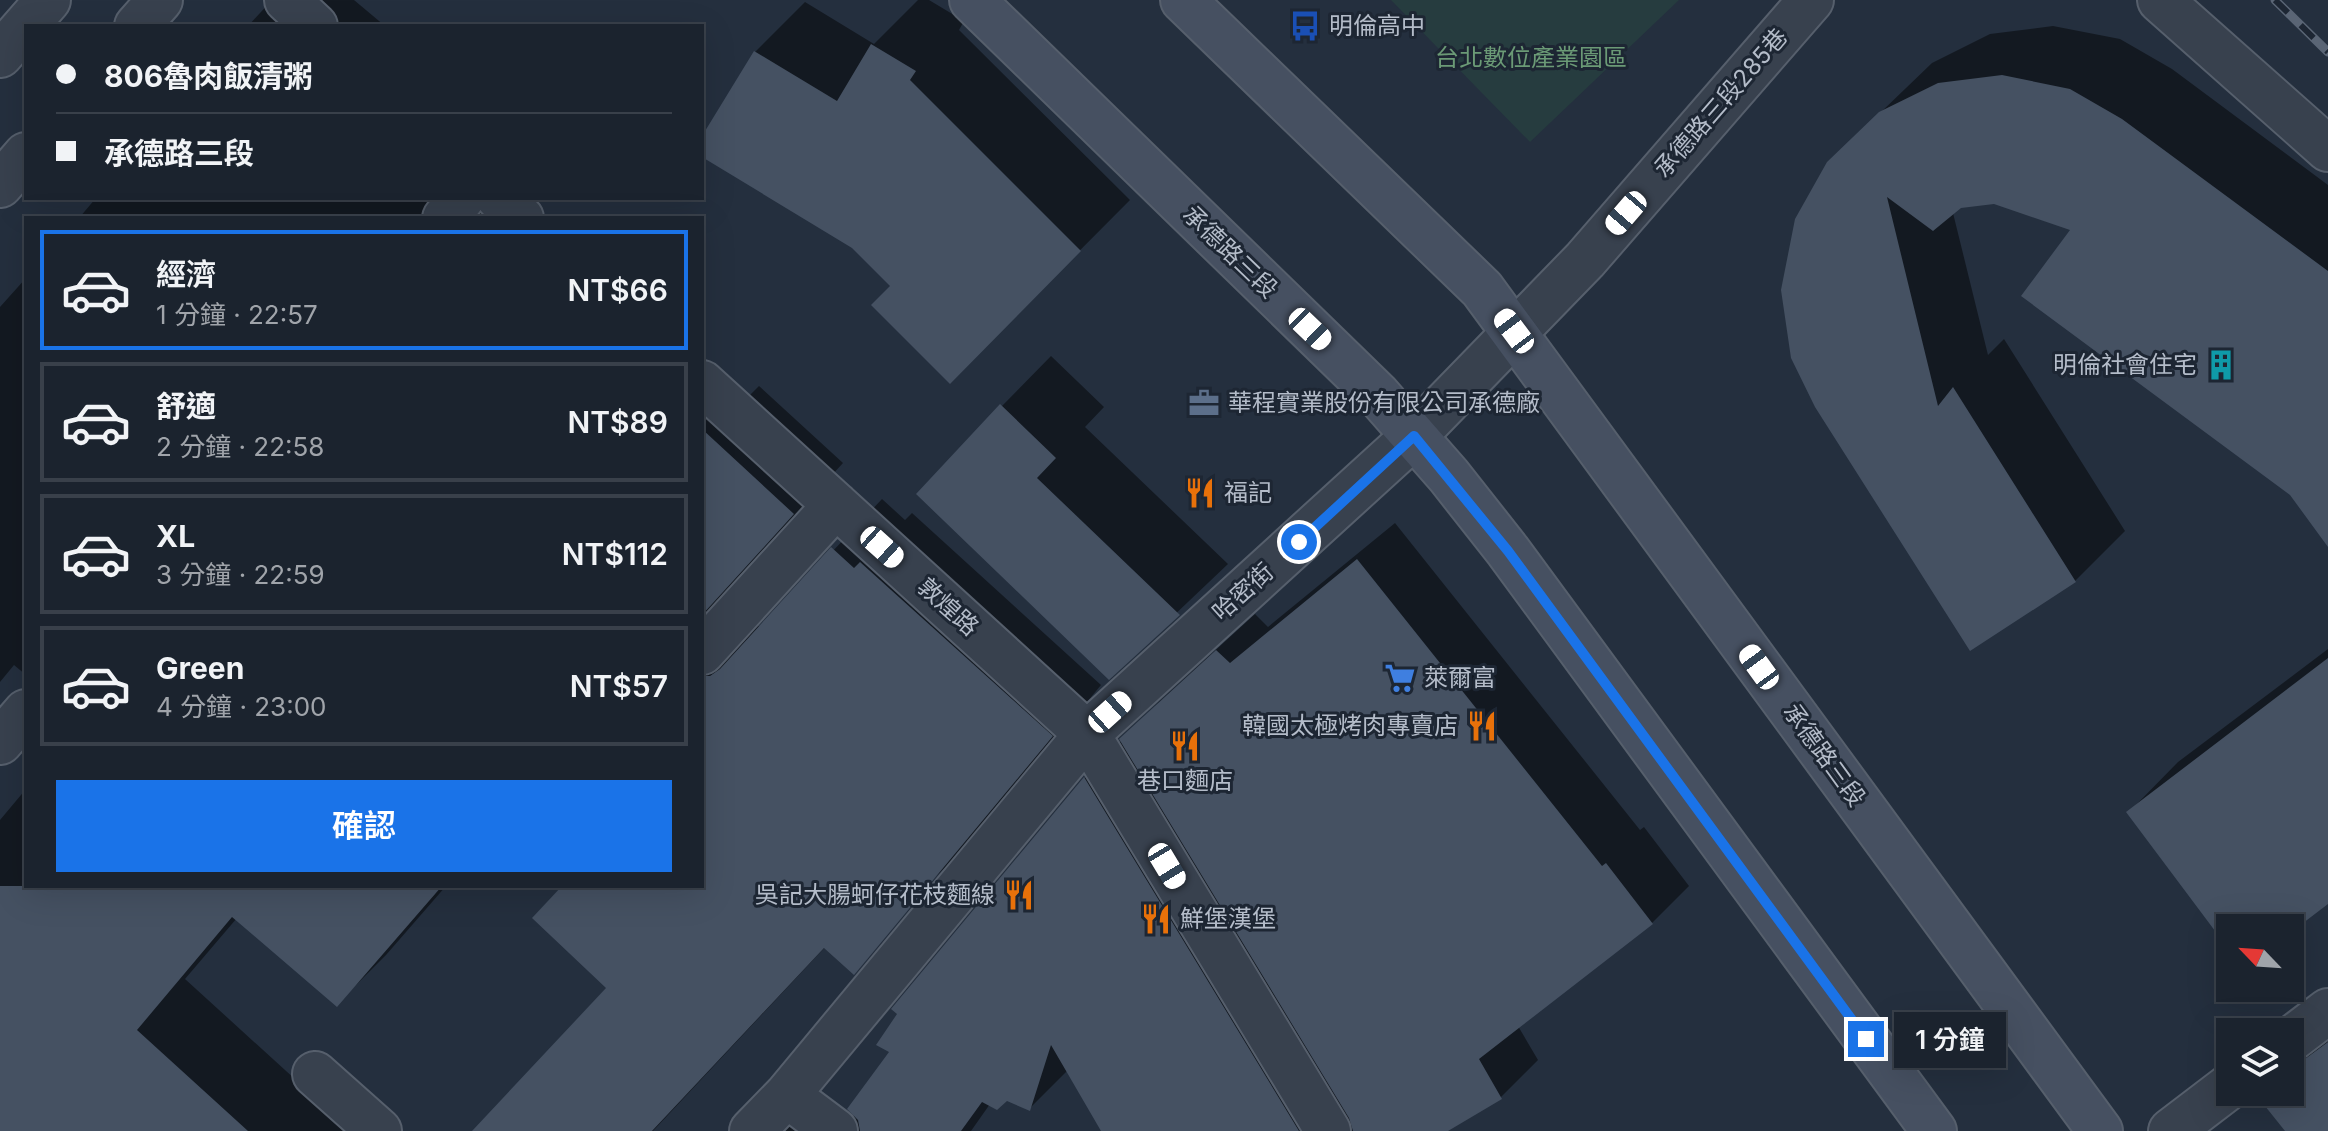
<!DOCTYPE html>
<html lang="zh-TW">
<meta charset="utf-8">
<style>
:root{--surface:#1b232e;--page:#242b36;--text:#f1f3f6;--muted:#a0a4aa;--line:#39404a;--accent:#1a73e8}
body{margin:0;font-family:Inter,"Noto Sans TC",sans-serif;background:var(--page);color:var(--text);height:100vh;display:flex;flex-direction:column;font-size:30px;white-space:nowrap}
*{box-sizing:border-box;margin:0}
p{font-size:26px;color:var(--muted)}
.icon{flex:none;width:44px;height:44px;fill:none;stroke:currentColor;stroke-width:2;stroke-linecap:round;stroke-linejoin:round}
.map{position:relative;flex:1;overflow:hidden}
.side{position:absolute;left:24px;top:216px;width:680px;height:672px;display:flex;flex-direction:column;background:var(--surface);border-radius:0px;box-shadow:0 8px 32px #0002,0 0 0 2px var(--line)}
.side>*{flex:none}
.hud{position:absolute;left:24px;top:24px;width:680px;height:176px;border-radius:0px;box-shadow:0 8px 32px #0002,0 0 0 2px var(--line);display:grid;align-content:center;height:176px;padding:0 32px;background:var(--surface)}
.needle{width:52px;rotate:295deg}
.fabs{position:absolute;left:2216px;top:914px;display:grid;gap:16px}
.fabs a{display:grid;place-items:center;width:88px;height:88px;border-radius:0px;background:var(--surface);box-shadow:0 8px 32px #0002,0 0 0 2px var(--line);font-size:40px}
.end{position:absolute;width:36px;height:36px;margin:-18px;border:10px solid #1a73e8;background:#fff;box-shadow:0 0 0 4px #fff}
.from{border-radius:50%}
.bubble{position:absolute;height:56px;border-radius:0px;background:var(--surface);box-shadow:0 8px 32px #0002,0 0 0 2px var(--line);font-size:26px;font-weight:600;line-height:56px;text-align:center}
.car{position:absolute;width:24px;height:48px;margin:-24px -12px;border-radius:10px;box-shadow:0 0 6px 2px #0007;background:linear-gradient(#fff 24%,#345 0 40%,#fff 0 76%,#345 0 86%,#fff 0)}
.hud b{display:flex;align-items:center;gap:28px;height:76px;font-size:30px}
.hud b+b{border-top:2px solid var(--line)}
.hud i{width:20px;height:20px;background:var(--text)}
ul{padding:14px 0 0;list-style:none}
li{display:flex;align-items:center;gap:24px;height:120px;margin:0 16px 12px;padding:0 16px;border:4px solid var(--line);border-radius:0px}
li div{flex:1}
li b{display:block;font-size:30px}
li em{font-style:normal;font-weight:600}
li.selected{border-color:var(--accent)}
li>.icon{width:72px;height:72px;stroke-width:1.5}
.cta{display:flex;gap:16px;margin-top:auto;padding:16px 32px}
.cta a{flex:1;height:92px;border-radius:0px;background:var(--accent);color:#fff;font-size:32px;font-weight:600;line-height:92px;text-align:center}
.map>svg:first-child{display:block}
.green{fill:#263c3f}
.shadow{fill:#0007}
.building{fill:#455162}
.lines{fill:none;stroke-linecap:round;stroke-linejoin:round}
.minor-casing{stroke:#565f6c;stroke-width:48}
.tertiary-casing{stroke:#565f6c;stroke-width:48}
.secondary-casing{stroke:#565f6c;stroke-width:48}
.minor{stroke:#38414e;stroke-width:44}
.tertiary{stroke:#38414e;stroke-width:44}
.secondary{stroke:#465061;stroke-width:44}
.rail-casing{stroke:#5a6575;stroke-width:9}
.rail{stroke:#1d2633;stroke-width:6;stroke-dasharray:18;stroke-linecap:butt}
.route{stroke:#1a73e8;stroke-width:10}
.labels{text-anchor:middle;stroke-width:6;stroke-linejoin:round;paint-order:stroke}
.poi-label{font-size:24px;fill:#b4bcc9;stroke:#1d2633;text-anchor:start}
.park-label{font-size:24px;fill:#6b9a76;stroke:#1d2633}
.street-label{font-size:24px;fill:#b4bcc9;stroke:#1d2633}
</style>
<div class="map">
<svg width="2328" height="1131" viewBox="0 0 2328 1131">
<rect width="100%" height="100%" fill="#242f3e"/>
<path class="green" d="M1391,0H1679L1530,142Z"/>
<path class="shadow" d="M272,0H354L385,26H248Z
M918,0H929L964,21L959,30L1130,200L950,381L893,285L854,246L702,155V140L755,52L805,2L874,44Z
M2053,26L2120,39L2172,69L2328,185V542L2291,493L2073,229L1995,202L1961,206L1953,213L1988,355L2004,339L2125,531L2075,581L1817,406L1880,113L1932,63L1990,34Z
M96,198H523L546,218H79Z
M26,278V675L14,665L0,682V307Z
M1051,356L1104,407L1085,427L1228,564L1109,677L1002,406Z
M759,386L843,463L733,583L727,596L748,627L762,626L882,499L905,520L912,513L1101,685L973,840L923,889L899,868L653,1131H475L609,988L565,886H702V415L717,428Z
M1395,523L1640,830L1644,827L1689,886L1652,923L1518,1026L1538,1060L1501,1097L1444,1131H1103L1068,1070L1029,1109L1006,1098L990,1104L971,1131H777L789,1119L842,1128L855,1115L892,1051L900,1014L894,1008L1085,778L1159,702L1255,614L1268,627Z
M2328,649V902L2290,930V928H2230V947L2129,812L2178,762Z
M26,789V886H446L386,955L336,1005L237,918L185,979L319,1101L366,1099L401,1131H0V820Z
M2328,1031V1131H2288L2264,1092H2290V1066Z"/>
<path class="building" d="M871,44L916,71L910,80L1081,251L950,384L871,305L890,286L852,248L702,157V136L754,51L837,101Z
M2002,75L2070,89L2122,119L2328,271V547L2290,495L2021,296L2070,230L1994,204L1961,208L1933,231L1887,197L1938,406L1953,387L2076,582L1970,651L1815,407L1791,358L1781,290L1795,219L1827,162L1879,112L1938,83Z
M1000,404L1056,458L1037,478L1180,615L1109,680L916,494Z
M702,429L794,514L702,615Z
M831,547L854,568L860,562L1053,736L854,975L824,948L652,1131H472L606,988L532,918L562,886H702V676H710L720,669Z
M1357,559L1602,866L1606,863L1653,924L1479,1059L1502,1099L1448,1131H1353L1349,1118L1119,739L1216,650L1230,663Z
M2328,658V904L2290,933V928H2230V951L2126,812Z
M1084,777L1299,1131H1101L1051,1045L1030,1111L1007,1101L997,1110L982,1102L961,1131H860L858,1120L847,1109L889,1052L876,1045L897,1014L891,1009Z
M0,886H442L337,1007L232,917L137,1030L248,1131H0Z
M2328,1042V1131H2285L2257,1096L2262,1092H2290V1070Z"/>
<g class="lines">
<g class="minor-casing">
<path id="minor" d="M287,0L315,26
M2160,0L2328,149
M499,198L521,218
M445,218L462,198
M702,383L1087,734L1328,1131
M702,652L836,505
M0,742L26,712
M2290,1040L2328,1011
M315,1074L379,1131
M787,1095L835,1131
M752,1131L787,1095L1087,734L1414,436L1585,260L1811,0
M2171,1131L2230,1086"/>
</g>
<g class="tertiary-casing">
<path id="tertiary" d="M137,26L160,0
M0,55L48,0
M0,185L26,155"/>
</g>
<g class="secondary-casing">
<path id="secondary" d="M972,0L1378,395L1449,476L1508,551L1934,1131
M1183,0L1482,289L2100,1131"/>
</g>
<use href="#minor" class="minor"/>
<use href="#tertiary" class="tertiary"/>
<use href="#secondary" class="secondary"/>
<g class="rail-casing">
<path id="rail" d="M2275,0L2328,52"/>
</g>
<use href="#rail" class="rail"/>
</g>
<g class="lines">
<path class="route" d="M1299,542L1414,436L1508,551L1866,1039"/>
</g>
<defs>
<g id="bus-bare" transform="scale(2.4)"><path d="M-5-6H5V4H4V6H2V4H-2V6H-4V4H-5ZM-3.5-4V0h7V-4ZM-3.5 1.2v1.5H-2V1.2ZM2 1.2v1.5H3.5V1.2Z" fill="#1a4fb4" stroke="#1d2633" stroke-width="2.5" paint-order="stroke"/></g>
<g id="building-bare" transform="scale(2.4)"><path d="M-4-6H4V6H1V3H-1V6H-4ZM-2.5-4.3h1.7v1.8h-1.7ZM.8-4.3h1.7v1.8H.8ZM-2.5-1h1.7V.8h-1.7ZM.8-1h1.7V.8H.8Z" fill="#0f9aa8" stroke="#1d2633" stroke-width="2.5" paint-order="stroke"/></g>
<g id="office-bare" transform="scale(2.4)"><path d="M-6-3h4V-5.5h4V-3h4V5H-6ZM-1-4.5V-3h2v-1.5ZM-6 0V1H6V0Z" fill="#5c6f8a" stroke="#1d2633" stroke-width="2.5" paint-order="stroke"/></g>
<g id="restaurant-bare" transform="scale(2.4)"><path d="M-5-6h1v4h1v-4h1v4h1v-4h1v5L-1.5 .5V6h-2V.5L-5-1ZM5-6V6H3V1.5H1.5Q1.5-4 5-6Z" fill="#e8710a" stroke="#1d2633" stroke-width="2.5" paint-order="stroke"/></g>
<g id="supermarket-bare" transform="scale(2.4)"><path d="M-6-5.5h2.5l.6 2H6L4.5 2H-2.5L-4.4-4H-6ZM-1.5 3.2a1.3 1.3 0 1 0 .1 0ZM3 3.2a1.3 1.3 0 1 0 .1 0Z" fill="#3f7fe0" stroke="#1d2633" stroke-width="2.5" paint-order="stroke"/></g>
</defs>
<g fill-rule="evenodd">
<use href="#bus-bare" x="1305" y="26"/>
<use href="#building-bare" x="2221" y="365"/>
<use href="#office-bare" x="1204" y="403"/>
<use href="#restaurant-bare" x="1200" y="493"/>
<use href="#supermarket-bare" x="1400" y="678"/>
<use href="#restaurant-bare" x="1482" y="726"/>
<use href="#restaurant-bare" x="1185" y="746"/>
<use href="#restaurant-bare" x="1019" y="895"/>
<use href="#restaurant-bare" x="1156" y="919"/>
</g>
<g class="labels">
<g class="poi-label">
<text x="1329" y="34">明倫高中</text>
<text x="2197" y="373" text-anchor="end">明倫社會住宅</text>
<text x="1228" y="411">華程實業股份有限公司承德廠</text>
<text x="1224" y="501">福記</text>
<text x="1424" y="686">萊爾富</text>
<text x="1458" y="734" text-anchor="end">韓國太極烤肉專賣店</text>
<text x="1185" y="789" text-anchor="middle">巷口麵店</text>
<text x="995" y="903" text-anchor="end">吳記大腸蚵仔花枝麵線</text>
<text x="1180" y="927">鮮堡漢堡</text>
</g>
<g class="park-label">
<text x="1531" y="66">台北數位產業園區</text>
</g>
<g class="street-label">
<text transform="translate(1721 103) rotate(-49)" y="8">承德路三段285巷</text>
<text transform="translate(1230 252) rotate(44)" y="8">承德路三段</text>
<text transform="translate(1243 592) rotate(-42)" y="8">哈密街</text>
<text transform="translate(948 607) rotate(42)" y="8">敦煌路</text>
<text transform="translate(1824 755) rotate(54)" y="8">承德路三段</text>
</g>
</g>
</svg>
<div class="fabs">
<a><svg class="needle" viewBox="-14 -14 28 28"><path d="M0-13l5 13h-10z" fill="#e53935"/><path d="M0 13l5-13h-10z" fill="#a0a4aa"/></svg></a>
<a><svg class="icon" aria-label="layers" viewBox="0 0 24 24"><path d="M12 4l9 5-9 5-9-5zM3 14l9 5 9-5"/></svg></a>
</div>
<i class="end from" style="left:1299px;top:542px"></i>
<i class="end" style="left:1866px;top:1039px"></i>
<div class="bubble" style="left:1894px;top:1012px;width:112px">1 分鐘</div>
<i class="car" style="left:1626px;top:213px;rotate:221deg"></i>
<i class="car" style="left:1310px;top:329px;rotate:134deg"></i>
<i class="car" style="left:1514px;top:331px;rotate:323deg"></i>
<i class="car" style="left:882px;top:547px;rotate:132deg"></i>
<i class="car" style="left:1759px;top:667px;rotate:324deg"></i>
<i class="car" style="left:1110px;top:712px;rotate:48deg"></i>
<i class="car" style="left:1167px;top:866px;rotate:149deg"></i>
<div class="hud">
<b><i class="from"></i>806魯肉飯清粥</b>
<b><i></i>承德路三段</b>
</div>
<section class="side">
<ul>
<li class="selected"><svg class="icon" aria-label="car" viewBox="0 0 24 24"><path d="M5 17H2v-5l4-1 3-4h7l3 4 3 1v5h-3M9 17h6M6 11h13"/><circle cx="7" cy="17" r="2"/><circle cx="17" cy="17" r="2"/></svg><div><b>經濟</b><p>1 分鐘 · 22:57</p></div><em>NT$66</em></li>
<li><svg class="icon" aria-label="car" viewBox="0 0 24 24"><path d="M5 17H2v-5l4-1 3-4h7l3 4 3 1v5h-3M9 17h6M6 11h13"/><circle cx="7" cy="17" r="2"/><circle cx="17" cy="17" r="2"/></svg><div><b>舒適</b><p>2 分鐘 · 22:58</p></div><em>NT$89</em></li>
<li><svg class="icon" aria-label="car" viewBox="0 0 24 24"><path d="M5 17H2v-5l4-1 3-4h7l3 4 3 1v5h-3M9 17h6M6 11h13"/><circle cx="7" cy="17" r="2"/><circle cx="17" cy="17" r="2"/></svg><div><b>XL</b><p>3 分鐘 · 22:59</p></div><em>NT$112</em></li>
<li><svg class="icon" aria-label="car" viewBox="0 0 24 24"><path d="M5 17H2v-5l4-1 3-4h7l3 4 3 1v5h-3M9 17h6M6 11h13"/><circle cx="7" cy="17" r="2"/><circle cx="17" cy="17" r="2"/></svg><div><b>Green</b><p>4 分鐘 · 23:00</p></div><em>NT$57</em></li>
</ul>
<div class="cta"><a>確認</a></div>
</section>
</div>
